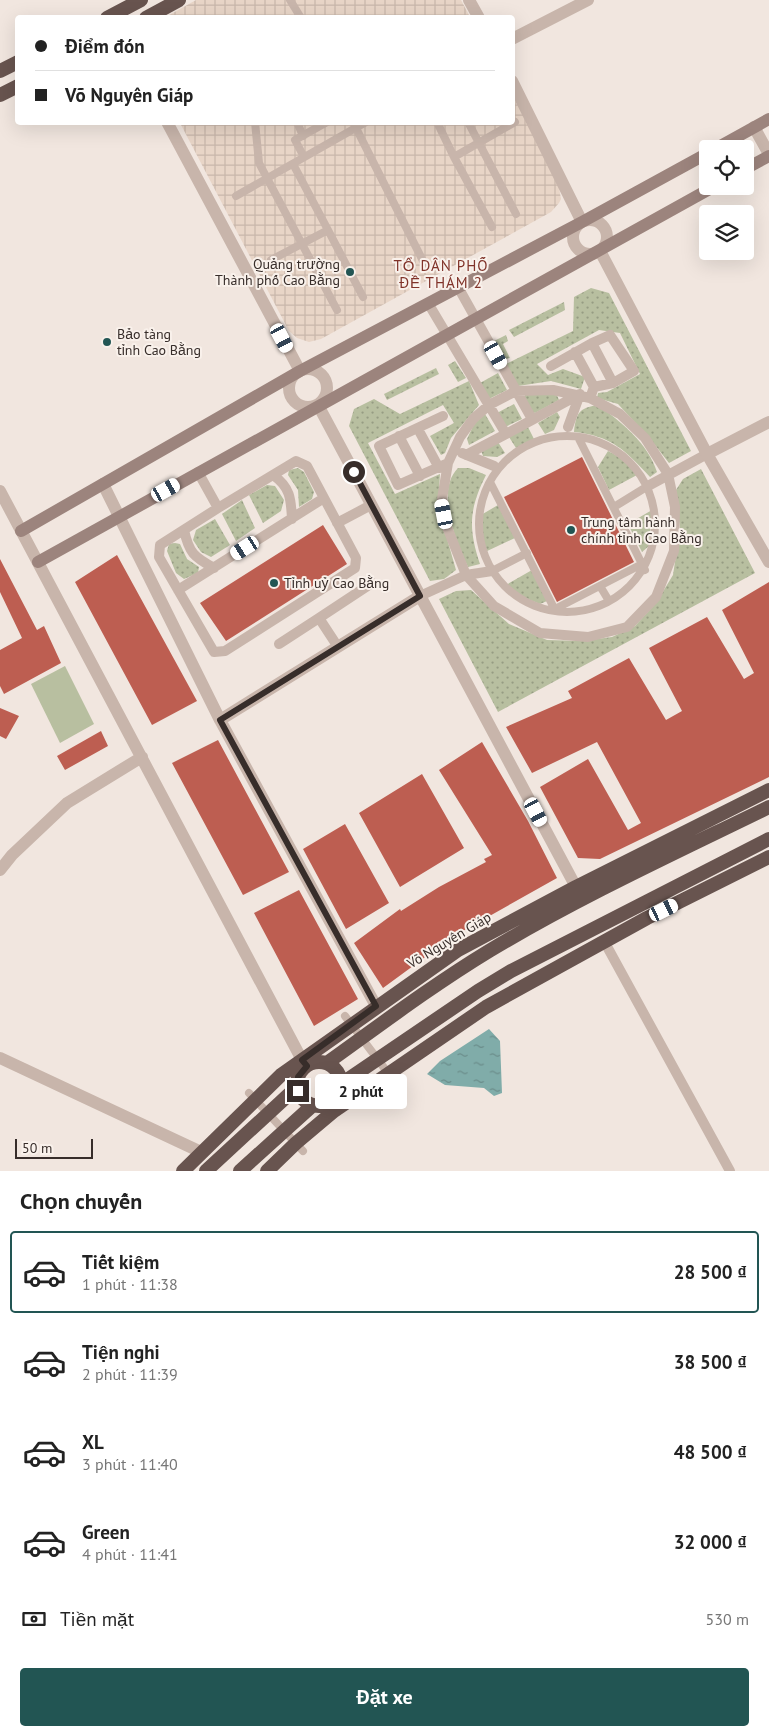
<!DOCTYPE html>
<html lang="vi">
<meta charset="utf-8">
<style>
:root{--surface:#fff;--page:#f6f6f6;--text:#222;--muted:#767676;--line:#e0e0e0;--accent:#225553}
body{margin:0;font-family:"PT Sans",sans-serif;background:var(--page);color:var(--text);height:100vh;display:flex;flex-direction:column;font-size:19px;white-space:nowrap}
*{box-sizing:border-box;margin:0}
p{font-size:16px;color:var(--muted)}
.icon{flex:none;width:28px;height:28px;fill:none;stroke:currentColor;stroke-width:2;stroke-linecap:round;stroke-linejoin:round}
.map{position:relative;height:1171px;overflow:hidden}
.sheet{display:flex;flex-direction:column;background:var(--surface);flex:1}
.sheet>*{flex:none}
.guide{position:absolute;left:15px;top:15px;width:500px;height:110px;border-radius:5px;box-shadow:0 5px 20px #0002;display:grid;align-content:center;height:110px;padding:0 20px;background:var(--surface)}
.tools{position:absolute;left:699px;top:140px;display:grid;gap:10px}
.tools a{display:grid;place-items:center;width:55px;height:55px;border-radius:5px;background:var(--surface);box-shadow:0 5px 20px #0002;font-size:25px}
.scale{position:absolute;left:15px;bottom:12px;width:78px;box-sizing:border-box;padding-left:5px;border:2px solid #372d2a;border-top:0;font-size:14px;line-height:18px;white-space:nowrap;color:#372d2a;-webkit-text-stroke:4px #f9f1eb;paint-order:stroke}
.end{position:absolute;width:22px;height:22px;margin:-11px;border:6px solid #372d2a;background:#fff;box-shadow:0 0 0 2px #fff}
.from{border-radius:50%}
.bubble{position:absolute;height:35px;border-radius:5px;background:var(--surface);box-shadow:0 5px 20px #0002;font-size:16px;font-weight:700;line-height:35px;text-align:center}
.car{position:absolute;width:15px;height:30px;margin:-15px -8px;border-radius:6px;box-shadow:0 0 4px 1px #0007;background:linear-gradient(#fff 24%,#345 0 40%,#fff 0 76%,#345 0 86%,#fff 0)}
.guide b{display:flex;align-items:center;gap:18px;height:48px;font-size:19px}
.guide b+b{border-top:1px solid var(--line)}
.guide i{width:12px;height:12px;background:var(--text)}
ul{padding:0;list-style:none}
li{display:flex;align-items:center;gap:15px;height:82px;margin:0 10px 8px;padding:0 10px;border:2px solid transparent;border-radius:5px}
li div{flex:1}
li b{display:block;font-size:19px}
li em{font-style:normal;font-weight:700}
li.current{border-color:var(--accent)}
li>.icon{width:45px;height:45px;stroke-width:1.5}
h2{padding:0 20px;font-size:22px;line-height:60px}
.pay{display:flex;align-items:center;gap:12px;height:55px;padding:0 20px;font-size:19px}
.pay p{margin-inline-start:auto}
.cta{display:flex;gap:10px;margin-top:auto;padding:10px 20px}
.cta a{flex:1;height:58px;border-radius:5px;background:var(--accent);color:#fff;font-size:20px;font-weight:700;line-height:58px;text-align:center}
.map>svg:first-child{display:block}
.grass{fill:url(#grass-dots)}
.pitch{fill:#b8bfa0}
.plaza{fill:url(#plaza-grid)}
.water{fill:url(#water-ripples)}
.building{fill:#bd5e51}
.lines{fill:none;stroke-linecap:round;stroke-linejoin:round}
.pedestrian{stroke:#c8b5ab;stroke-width:8}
.minor{stroke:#c8b5ab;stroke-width:10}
.tertiary{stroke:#c8b5ab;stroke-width:12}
.secondary{stroke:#9c847d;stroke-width:12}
.trunk{stroke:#68544f;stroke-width:14}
.route{stroke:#372d2a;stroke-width:6}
.poi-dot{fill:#225553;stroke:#f9f1eb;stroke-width:2}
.labels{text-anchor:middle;stroke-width:4;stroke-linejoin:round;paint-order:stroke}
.poi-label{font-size:14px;fill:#372d2a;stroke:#f9f1eb;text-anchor:start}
.street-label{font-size:14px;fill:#372d2a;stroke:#f9f1eb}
.neighbourhood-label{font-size:15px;letter-spacing:1px;fill:#803329;stroke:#f9f1eb}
</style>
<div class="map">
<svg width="769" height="1171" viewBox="0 0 769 1171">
<defs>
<pattern id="grass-dots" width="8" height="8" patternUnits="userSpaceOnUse" patternTransform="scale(1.25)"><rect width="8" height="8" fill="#b8bfa0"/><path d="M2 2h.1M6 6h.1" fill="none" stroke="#969c83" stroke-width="1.8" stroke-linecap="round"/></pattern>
<pattern id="plaza-grid" width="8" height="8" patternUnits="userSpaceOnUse" patternTransform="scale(1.25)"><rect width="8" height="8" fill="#e8d5c7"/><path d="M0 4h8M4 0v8" fill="none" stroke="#c8b7ab"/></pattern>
<pattern id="water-ripples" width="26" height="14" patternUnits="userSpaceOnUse" patternTransform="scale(1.25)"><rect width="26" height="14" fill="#80aca9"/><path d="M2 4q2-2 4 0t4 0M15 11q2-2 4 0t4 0" fill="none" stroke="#6a8c8a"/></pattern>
</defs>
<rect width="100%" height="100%" fill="#f1e6df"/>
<path class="grass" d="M591,288L609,293L691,451L669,463L651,440L618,404L597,398L598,393L607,392L640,374L620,333L599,330L537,364L548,375L563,369L585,377L581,389L551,381L518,386L506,364L573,331L574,297Z
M564,302L565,310L514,337L509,330Z
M506,335L508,341L503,344L510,358L502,360L494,341Z
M455,361L466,378L458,382L448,365Z
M436,368L439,374L387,400L384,394Z
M498,373L507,390L489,399L480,383Z
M469,381L479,405L451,438L445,453L441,455L430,436L454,423L443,405L368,443L395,494L440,474L438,507L456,570L444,579L430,581L349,426L354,409L374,399L400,414Z
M556,393L559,400L535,413L530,411L524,399L525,395Z
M514,404L522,419L505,427L497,413Z
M598,405C621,422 648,443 657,472L650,477C625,450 612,436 574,432C576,413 579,408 598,405Z
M557,412L560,417L554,430L545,434L538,423Z
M485,414L495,431L469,445L467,439L474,424Z
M528,427L534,439L516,448L509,437Z
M498,442L505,453L497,457L483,456L481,450Z
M608,451L627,461L637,475L609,490L598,467Z
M298,468L304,472L314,492L312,499L299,507L298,490L288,475L289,470Z
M458,468H469L486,475C469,509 468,528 480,564L468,567C456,542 435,491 458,468Z
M701,469L755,573L498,712L439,599L456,591L471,590L509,624L547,640L582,641L612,637L635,626L656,603L673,575L680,529L676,490L683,479Z
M267,485L275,486L284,500L281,511L263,523L249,495Z
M242,500L255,528L236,541L222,514Z
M498,505L515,538L485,552L480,533L481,515Z
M652,510L649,546L642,552L628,524Z
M215,519L230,545L211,557L201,552L193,540L196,530Z
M175,543L180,544L187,559L199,567L198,573L184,579L176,573L167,551L169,544Z
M532,570L547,601L540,604L520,596L506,585Z"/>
<path class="pitch" d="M65,666L94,724L60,743L31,684Z"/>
<path class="plaza" d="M196,0H461L470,17L164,18Z
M513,96L558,182L561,199L559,203L551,212L321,339L309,342L297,338L289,331L180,123L512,122Z"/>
<path class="water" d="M489,1029L500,1041L502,1093L494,1096L484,1088L445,1085L427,1074L440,1061Z"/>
<path class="building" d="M582,457L634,562L557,602L504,497Z
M323,525L347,564L226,641L200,603Z
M117,555L197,701L152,725L75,582Z
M0,559L37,630L44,626L61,663L4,694L0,686V650L22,638L0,592Z
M769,582V777L600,859L578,858L540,787L588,759L628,830L641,823L597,742L532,773L506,727L572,698L568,691L629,658L666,720L682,711L649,648L707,617L744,679L754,673L722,610Z
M0,708L19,716L6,739L0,736Z
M101,731L108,746L65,770L57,756Z
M218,740L289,872L243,895L172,763Z
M482,742L528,821L557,878L454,936L383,988L354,943L400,909L401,911L439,887L486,862L484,859L492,855L439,770Z
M422,774L464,848L400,887L359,813Z
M345,824L389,903L346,929L303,849Z
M299,890L358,999L314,1026L254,913Z"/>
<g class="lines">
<path class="pedestrian" d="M290,0L301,18
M255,122L259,163L337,310
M297,122L303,136
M353,122L424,263
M437,122L454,157
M468,122L516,214
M304,157L295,140L327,122
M236,196L366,122
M492,227L454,157L515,122
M328,230L363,297
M271,260L328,230L293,164
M479 524a88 88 0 1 1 176 0a88 88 0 1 1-176 0Z
M579,439L645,570
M490,482L555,610
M614,507L648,486
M492,571L527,553
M600,586L609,601
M555,609L642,564
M345,1016L394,1081
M249,1093L303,1151"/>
<path class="minor" d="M458,287L532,419
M428,303L506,434L466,455
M592,343L613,383
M575,352L594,387
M551,366L592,343L610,335L634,371L613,383L594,387L590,398
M553,390L590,398L620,414L645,438L668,474L675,507L674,551L656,597L627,627L588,637L540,633L494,606L466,575L447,527L442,499L448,463L460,437L473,419L489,405L516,391Z
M443,416L379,446L398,485L448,463
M568,427L580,394
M418,429L439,468
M506,434L580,394
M399,436L420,476
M462,453L494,466
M198,472L218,508L160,545L159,557L214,652L225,651L355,568L356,558L307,466L296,461L218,508
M273,475C290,487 291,498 292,519
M648,486L707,454
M337,523L371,505
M184,530C189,553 194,557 214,568
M178,590L324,498
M420,596L466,575L492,571
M279,644L319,618
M338,647L319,618L372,583
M604,941L730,1171"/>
<path class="tertiary" d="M469,0L479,18
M512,39L588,0
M512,81L582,222
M167,122L300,371
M754,127L769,154
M573 237a17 17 0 1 1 34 0a17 17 0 1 1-34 0Z
M600,251L707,454L769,562
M289 388a19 19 0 1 1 38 0a19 19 0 1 1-38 0Z
M318,405L576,887
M707,454L769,422
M103,484L220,720L376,1006
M0,491L302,1060
M220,720L420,596
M0,870L12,855L67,803L142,757
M0,1058L201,1152"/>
<path class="secondary" d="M715,149L769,119
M745,169L769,156
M21,531L300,371L582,222L708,153
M38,562L715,186"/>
<path class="trunk" d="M107,18L141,0
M146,18L179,0
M0,71L18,62
M0,95L18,86
M297 1084a22 22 0 1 1 44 0a22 22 0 1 1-44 0Z
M327,1063C380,1025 433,985 489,951C579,897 675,853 769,807
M341,1084L478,991L511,971L769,839
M183,1171L281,1075L458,950L576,887L769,790
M206,1171L297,1087
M240,1171L313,1105
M267,1171L296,1143L334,1111L486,1007L647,918L769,857"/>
</g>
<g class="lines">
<path class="route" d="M298,1091V1077L307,1066L302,1060L376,1006L220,720L420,596L354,472"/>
</g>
<g class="poi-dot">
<circle cx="350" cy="272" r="5"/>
<circle cx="107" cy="342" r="5"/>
<circle cx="571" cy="530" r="5"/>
<circle cx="274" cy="583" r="5"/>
</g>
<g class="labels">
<g class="poi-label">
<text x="340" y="269" text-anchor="end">Quảng trường<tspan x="340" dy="16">Thành phố Cao Bằng</tspan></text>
<text x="117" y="339">Bảo tàng<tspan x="117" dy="16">tỉnh Cao Bằng</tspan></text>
<text x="581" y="527">Trung tâm hành<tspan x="581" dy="16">chính tỉnh Cao Bằng</tspan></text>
<text x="284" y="588">Tỉnh uỷ Cao Bằng</text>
</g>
<g class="street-label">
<text transform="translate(449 940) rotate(-31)" y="5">Võ Nguyên Giáp</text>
</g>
<g class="neighbourhood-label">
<text x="441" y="271">TỔ DÂN PHỐ<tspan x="441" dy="17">ĐỀ THÁM 2</tspan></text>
</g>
</g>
</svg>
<div class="tools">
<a><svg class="icon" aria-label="locate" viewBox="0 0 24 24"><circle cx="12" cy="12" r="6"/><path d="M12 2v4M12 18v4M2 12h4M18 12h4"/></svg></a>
<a><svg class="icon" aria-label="layers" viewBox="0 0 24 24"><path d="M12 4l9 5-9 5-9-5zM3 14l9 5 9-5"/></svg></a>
</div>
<div class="scale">50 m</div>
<i class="end from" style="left:354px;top:472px"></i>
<i class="end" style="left:298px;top:1091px"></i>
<div class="bubble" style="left:315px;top:1074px;width:92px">2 phút</div>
<i class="car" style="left:282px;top:338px;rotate:152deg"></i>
<i class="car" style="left:496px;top:355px;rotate:151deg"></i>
<i class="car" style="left:166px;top:490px;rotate:61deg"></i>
<i class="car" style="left:444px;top:514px;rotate:349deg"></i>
<i class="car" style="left:245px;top:548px;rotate:238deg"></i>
<i class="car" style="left:536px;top:812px;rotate:152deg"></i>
<i class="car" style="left:664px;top:910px;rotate:64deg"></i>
<div class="guide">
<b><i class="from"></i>Điểm đón</b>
<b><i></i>Võ Nguyên Giáp</b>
</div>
</div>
<section class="sheet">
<h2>Chọn chuyến</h2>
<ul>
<li class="current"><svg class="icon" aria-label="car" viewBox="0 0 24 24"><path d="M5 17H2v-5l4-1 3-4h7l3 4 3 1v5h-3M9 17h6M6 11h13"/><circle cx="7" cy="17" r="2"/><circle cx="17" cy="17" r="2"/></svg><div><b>Tiết kiệm</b><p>1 phút · 11:38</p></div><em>28 500 ₫</em></li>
<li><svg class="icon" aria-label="car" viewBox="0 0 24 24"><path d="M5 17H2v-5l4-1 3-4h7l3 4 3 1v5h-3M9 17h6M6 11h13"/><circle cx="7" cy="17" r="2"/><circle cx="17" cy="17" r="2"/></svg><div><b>Tiện nghi</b><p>2 phút · 11:39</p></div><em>38 500 ₫</em></li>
<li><svg class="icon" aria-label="car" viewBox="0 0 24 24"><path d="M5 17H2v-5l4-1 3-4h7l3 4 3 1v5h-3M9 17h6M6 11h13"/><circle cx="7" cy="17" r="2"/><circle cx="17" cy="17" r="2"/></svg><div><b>XL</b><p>3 phút · 11:40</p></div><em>48 500 ₫</em></li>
<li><svg class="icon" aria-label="car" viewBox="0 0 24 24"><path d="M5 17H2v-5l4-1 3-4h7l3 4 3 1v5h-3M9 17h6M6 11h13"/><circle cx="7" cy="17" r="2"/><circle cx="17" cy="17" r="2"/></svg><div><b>Green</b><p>4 phút · 11:41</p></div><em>32 000 ₫</em></li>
</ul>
<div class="pay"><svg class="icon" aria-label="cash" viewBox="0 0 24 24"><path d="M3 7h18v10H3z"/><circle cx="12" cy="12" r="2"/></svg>Tiền mặt<p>530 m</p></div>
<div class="cta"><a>Đặt xe</a></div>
</section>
